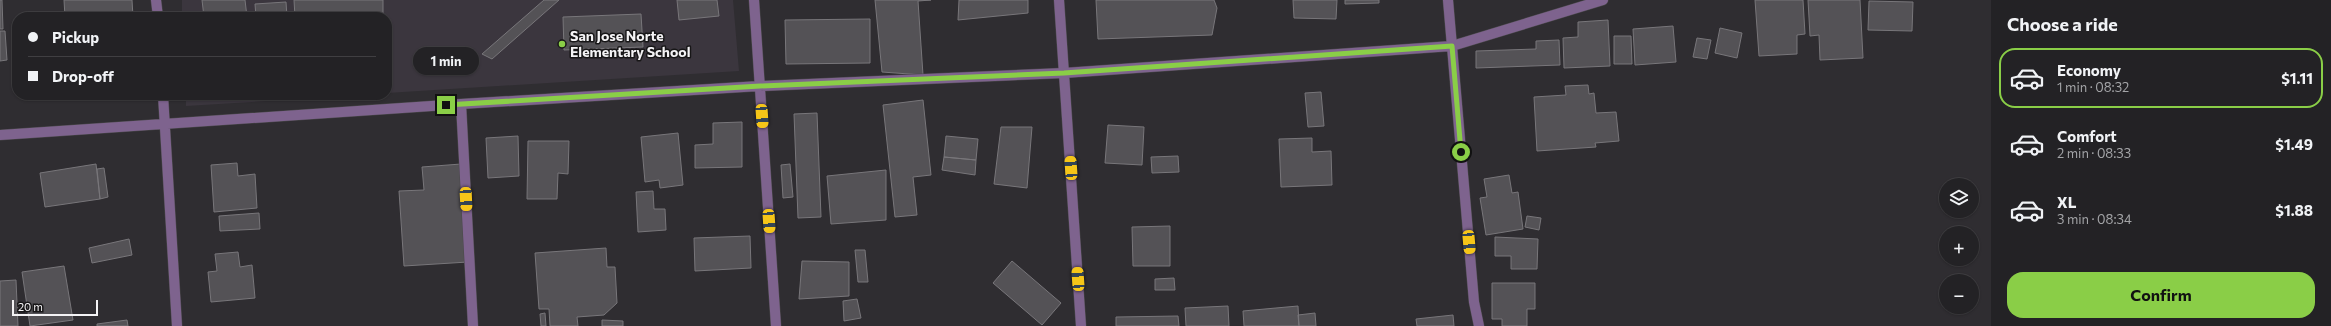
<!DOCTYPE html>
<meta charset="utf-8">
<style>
:root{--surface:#232225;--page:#2f2f32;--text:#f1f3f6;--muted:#a3a4a7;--line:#403f42;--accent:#8ace47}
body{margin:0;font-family:Commissioner,sans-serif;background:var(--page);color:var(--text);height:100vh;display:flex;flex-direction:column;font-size:15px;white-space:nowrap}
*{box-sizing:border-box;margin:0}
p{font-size:13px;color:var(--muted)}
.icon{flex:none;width:22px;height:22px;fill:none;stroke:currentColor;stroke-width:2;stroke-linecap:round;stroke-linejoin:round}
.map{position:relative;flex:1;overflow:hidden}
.sheet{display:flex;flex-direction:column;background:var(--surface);width:340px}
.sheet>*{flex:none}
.guide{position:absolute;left:12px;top:12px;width:380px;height:88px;border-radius:16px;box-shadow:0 1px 3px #0004,0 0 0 1px var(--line);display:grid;align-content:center;height:88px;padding:0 16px;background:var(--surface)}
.buttons{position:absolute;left:1939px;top:178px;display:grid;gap:8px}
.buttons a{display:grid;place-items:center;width:40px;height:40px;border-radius:50%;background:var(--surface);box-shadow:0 1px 3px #0004,0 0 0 1px var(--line);font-size:20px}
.scale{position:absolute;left:12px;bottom:10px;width:86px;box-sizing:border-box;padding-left:4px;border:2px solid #f4f3f5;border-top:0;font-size:11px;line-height:14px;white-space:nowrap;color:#f4f3f5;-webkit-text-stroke:3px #171617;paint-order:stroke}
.end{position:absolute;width:18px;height:18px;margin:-9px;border:5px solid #8ace47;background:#111;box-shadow:0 0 0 2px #111}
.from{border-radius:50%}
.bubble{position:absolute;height:28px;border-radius:14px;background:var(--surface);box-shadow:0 1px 3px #0004,0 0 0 1px var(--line);font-size:13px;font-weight:700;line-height:28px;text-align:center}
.car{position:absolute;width:12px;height:24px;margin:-12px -6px;border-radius:5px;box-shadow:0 0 3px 1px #0007;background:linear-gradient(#f5c518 24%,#345 0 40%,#f5c518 0 76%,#345 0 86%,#f5c518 0)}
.guide b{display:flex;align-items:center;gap:14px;height:38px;font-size:15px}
.guide b+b{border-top:1px solid var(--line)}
.guide i{width:10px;height:10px;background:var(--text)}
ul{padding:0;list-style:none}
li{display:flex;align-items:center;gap:12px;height:60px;margin:0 8px 6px;padding:0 8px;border:2px solid transparent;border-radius:16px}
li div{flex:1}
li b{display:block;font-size:15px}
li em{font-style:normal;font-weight:700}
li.selected{border-color:var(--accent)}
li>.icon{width:36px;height:36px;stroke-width:1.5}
h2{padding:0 16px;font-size:18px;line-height:48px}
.primary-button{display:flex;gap:8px;margin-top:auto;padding:8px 16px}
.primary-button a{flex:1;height:46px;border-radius:16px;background:var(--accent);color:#111;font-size:16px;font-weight:700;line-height:46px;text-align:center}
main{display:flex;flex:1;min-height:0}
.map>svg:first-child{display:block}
.built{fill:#3b363e}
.building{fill:#545256;stroke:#78767a}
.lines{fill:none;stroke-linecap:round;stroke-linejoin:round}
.street-casing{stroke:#4b494c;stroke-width:11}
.street{stroke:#7e638e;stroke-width:10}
.route{stroke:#8ace47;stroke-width:5}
.poi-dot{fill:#8ace47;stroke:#171617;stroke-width:1.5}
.labels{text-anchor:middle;stroke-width:3;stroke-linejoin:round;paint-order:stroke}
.poi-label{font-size:14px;font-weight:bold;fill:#f4f3f5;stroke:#171617;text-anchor:start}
</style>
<main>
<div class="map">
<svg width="1991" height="326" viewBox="0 0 1991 326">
<rect width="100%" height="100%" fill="#2f2d31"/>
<path class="built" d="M182,0H733L739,71L387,93V17H182Z
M186,95H363L186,106Z"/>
<path class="building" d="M0,0H2L3,29H0Z
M64,0H132L133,17H65Z
M202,0H245L247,17H204Z
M294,0H383V17H295Z
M544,0H559L492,59L482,54Z
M677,0H717L719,16L679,20Z
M875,0H931L918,1L923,75L882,72Z
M959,0H1028V13L958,20Z
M1096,0H1214L1217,8L1212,35L1098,39Z
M1293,0H1337L1336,19L1294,18Z
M1345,0H1379V3L1345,4Z
M1755,0H1803L1805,34L1797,35V54L1759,56Z
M1808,0H1860L1863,58L1820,60L1819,35L1810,36Z
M1869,1L1913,2L1912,31L1868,30Z
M286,2L287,17H256L255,4Z
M641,14L643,47L564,50L563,17Z
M870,19V63L786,64L785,20Z
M1608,20L1610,66L1564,68L1563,38L1578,37V22Z
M1673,26L1676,62L1635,65L1633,29Z
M1720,28L1742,33L1737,58L1715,53Z
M0,31H5L7,60L0,61Z
M14,31H17V80Z
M1614,36H1631L1632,64H1614Z
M1697,38L1711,40L1707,59L1693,57Z
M1559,40L1560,65L1476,68V51L1536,49V41Z
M1588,85L1589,94L1594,93L1596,113L1616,112L1619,141L1595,143L1596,147L1537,151L1534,97L1566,95L1565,86Z
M1321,92L1324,126L1308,127L1305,93Z
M923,100L931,175L913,177L917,215L895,217L883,105Z
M817,113L821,217L798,218L794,114Z
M742,122V167L695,168V145L713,144V123Z
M1108,125L1144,127L1142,165L1105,163Z
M1001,127H1032L1027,188L994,184Z
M678,133L683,185L660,188L659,180L645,182L641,137Z
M518,136L519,176L488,178L486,138Z
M946,136L978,139L976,160L944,157Z
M1312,138V152L1331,151L1332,185L1281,187L1279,139Z
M528,141H569L568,174L558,173L557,199H527Z
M1178,156L1179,172L1152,173L1151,157Z
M944,157L976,160L975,175L942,170Z
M237,163L238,176L255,174L257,208L214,212L211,165Z
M96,164L100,199L45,207L40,173Z
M461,164L468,262L404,266L399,191L424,190L422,167Z
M790,164L793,197L783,198L781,165Z
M104,168L108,197L100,199L97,169Z
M886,170V220L831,224L827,176Z
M1509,175L1512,193L1518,192L1523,229L1486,235L1480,198L1487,197L1484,179Z
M653,191L654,209H665L666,230L638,232L636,192Z
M259,213L260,229L220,231L219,216Z
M1527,216L1541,218L1539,230L1525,227Z
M1170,226V266H1133L1132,227Z
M750,236L751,268L695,271L694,238Z
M1495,237L1538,239L1537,269H1511V256H1495Z
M129,239L132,255L92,263L89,248Z
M606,248L607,267H615L617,303L604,315L577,317L578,326H550L549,309H539L535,253Z
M855,250H865L868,282H858Z
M238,252L240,267L252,265L255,298L211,302L208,272L217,271L215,254Z
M802,261L849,262V296L799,299Z
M1012,261L1061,303L1042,325L993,283Z
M64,266L73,320L30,326L22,272Z
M1174,278L1175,290H1155V279Z
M16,280L18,326H0V281Z
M1492,283H1535V309H1527V326H1502V319H1492Z
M857,299L861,318L844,321L843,301Z
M1228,306L1229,326H1186L1185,308Z
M1298,306L1299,326H1244L1243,311Z
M545,313L546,326H541L540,314Z
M1315,313L1316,326H1299L1298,315Z
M1453,315L1454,326H1417L1416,319Z
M1178,316L1179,326H1116V317Z
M127,320L128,326H97V324Z
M602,320L623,321V326H602Z"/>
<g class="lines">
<g class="street-casing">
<path id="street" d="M156,0L158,17
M754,0L776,326
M1059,0L1081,326
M1448,0L1474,302L1479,326
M163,95L177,326
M461,104L473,326
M0,135L461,104L760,86L1064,73L1452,46L1603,0"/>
</g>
<use href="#street" class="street"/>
</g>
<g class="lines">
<path class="route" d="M446,105L760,86L1064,73L1452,46L1461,152"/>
</g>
<circle class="poi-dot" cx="562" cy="44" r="4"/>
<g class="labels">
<g class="poi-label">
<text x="570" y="41">San Jose Norte<tspan x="570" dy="16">Elementary School</tspan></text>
</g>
</g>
</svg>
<div class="buttons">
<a><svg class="icon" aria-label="layers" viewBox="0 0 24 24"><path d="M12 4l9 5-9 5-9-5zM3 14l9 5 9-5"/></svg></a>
<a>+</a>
<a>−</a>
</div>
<div class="scale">20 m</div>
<i class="end from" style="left:1461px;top:152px"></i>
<i class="end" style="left:446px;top:105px"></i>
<div class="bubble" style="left:413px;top:47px;width:66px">1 min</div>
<i class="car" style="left:762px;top:116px;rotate:176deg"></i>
<i class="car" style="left:1071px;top:168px;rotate:356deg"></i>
<i class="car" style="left:466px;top:199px;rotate:177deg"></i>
<i class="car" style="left:769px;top:221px;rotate:176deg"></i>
<i class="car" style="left:1469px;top:242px;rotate:175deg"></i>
<i class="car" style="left:1078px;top:279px;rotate:356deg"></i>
<div class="guide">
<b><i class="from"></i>Pickup</b>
<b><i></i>Drop-off</b>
</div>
</div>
<section class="sheet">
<h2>Choose a ride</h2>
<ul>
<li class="selected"><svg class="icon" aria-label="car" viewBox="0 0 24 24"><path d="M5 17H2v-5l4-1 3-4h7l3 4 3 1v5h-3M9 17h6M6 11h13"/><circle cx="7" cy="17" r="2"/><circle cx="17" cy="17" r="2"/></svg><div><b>Economy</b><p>1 min · 08:32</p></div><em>$1.11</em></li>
<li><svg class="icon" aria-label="car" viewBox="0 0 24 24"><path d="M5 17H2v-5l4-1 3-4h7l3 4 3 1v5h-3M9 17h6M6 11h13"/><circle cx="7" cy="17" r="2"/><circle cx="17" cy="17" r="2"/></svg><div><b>Comfort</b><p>2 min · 08:33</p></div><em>$1.49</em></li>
<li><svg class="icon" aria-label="car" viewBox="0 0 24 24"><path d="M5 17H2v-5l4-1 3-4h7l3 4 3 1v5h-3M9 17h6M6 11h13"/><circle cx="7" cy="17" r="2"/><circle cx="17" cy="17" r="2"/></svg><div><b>XL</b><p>3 min · 08:34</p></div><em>$1.88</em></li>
</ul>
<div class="primary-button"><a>Confirm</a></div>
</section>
</main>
